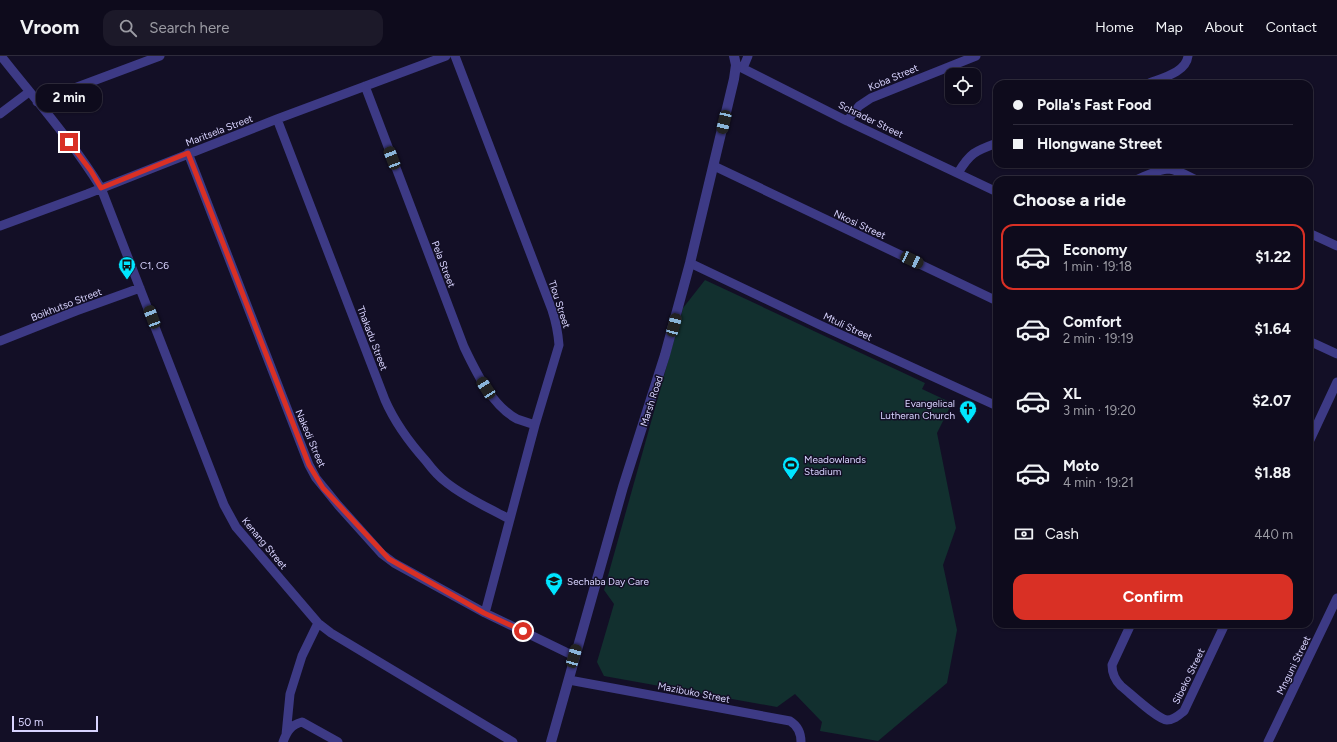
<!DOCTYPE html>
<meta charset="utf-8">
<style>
:root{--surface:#0e0b1c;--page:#1c1929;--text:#f1f3f6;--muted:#9b9ba3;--line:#2e2b3b;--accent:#d93025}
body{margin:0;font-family:Figtree,sans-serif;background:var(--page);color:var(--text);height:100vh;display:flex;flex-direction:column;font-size:15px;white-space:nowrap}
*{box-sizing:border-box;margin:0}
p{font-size:13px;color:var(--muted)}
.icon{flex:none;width:22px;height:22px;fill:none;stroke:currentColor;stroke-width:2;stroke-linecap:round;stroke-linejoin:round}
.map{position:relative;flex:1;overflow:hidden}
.panel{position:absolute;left:993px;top:120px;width:320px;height:452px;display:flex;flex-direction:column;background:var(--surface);border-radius:12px;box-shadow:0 1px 3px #0004,0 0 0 1px var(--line)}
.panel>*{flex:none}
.hud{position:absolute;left:993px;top:24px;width:320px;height:88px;border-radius:12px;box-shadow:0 1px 3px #0004,0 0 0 1px var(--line);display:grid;align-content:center;height:88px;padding:0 20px;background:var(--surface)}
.controls{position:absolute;left:945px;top:12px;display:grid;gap:8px}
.controls a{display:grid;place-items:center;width:36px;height:36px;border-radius:8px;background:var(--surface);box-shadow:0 1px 3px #0004,0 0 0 1px var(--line);font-size:20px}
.scale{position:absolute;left:12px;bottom:10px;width:86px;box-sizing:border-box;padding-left:4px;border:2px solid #d9d4ff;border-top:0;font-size:11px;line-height:14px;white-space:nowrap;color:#d9d4ff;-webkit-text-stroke:3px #130f26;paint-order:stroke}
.end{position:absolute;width:18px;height:18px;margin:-9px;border:5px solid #d93025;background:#fff;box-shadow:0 0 0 2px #fff}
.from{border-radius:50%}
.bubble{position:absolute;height:28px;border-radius:12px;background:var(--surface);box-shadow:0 1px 3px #0004,0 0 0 1px var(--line);font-size:13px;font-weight:700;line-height:28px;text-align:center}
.car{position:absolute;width:12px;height:24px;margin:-12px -6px;border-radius:5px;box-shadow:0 0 3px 1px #0007;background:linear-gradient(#222 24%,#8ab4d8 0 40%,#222 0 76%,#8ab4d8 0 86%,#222 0)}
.hud b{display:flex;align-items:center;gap:14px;height:38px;font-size:15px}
.hud b+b{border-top:1px solid var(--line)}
.hud i{width:10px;height:10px;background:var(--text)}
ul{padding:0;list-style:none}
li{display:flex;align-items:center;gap:12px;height:66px;margin:0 8px 6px;padding:0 12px;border:2px solid transparent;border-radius:12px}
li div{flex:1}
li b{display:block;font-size:15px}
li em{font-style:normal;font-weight:700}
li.current{border-color:var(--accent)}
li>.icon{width:36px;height:36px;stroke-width:1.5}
h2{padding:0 20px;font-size:18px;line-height:48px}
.pay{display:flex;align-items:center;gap:10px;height:44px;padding:0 20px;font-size:15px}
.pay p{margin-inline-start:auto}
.cta{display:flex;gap:8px;margin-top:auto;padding:8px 20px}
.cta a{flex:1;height:46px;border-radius:12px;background:var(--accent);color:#fff;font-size:16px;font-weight:700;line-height:46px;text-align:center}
header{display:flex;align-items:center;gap:24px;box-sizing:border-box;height:56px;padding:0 20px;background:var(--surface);border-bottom:1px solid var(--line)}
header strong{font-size:19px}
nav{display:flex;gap:22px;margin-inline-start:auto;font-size:14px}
.search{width:280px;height:36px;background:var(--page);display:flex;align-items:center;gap:10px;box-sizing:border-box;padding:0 14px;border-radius:12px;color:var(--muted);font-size:15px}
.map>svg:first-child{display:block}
.green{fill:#12302f}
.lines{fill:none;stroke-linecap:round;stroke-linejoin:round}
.minor{stroke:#3d3a85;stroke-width:9}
.tertiary{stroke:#3d3a85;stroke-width:10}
.route{stroke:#d93025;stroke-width:5}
.labels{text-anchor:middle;stroke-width:3;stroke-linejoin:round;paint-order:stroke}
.street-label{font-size:10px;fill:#d9d4ff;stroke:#130f26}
.poi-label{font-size:10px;fill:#d9d4ff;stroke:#130f26;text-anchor:start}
</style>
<header>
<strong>Vroom</strong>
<div class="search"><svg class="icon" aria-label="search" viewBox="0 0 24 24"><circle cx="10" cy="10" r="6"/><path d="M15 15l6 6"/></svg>Search here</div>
<nav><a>Home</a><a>Map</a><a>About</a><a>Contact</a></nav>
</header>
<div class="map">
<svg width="1337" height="686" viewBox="0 0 1337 686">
<rect width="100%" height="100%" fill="#130f26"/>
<path class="green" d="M705,224L925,327L922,333L952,347L937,377L956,472L943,509L957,574L947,627L878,685L820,675L822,666L795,638L777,651L604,620L597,606L614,548L604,534L683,252Z"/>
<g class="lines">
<path class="minor" d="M1,0C35,43 72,85 101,132L224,449L236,471L318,567L331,577L513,686
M455,0L552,254C556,266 558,276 559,289L535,369L485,557
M736,9L847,65L997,136
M743,12L748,0
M1147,28C1161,22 1186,17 1188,0
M365,30L464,291C476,316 492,350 517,363C523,365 529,367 535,369
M37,46L160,0
M0,58L29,36
M277,63L385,344C395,367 409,386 426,405C432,413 439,421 447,427C466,442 489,452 509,463
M847,65L859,50L871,42L976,0
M188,97L309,409L316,422L338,449L382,498L394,507L485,557L574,600
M714,110L997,245
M958,117C970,97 975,95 997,87
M1136,124C1146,120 1158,113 1169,113C1178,114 1188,120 1196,124
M0,170L87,138L277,63L446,0
M1309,177L1337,190
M690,207L820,269L997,350
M0,285L76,255L140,232
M1309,285L1337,298
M1309,386L1337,326
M1131,568L1112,609C1112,618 1115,624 1121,630C1130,637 1157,663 1167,664C1174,664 1179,659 1184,655L1225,568
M569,624L790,665C798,670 801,677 801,686
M286,679L290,638L302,600L318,567
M283,686C287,675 291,669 302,666L338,686
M1268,686L1337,542"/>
<path class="tertiary" d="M551,686L623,431L665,299L690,207L734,23L736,9L734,0"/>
</g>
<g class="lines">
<path class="route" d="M69,86L91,115L101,132L188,97L304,396L309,409L323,432L389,503L484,557L523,575"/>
</g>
<defs>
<g id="bus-pin" transform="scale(0.9)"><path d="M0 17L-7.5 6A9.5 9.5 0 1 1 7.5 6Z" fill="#00e5ff" stroke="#130f26"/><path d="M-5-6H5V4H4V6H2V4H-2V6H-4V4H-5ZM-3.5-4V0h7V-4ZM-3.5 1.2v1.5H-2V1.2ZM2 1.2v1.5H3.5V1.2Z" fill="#111"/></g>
<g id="church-pin" transform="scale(0.9)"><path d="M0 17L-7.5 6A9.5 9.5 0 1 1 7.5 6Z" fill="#00e5ff" stroke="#130f26"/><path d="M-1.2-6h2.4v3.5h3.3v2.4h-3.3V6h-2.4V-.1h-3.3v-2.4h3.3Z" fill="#111"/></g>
<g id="stadium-pin" transform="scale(0.9)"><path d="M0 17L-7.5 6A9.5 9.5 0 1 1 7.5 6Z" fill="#00e5ff" stroke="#130f26"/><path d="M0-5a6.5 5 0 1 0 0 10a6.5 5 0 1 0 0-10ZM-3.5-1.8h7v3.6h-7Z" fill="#111"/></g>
<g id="school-pin" transform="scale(0.9)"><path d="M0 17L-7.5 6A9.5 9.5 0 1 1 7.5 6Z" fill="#00e5ff" stroke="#130f26"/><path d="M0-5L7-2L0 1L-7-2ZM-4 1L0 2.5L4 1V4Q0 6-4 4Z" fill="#111"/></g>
</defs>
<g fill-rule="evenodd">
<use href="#bus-pin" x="127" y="209"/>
<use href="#church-pin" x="968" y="353"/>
<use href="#stadium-pin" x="791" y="409"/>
<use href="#school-pin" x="554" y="525"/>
</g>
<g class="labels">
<g class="street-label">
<text transform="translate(893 21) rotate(-23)" y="4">Koba Street</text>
<text transform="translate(871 63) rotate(26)" y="4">Schrader Street</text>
<text transform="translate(219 74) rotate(-21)" y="4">Maritsela Street</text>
<text transform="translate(860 168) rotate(25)" y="4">Nkosi Street</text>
<text transform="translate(444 208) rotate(69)" y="4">Pela Street</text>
<text transform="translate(66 248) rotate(-21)" y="4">Boikhutso Street</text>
<text transform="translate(560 248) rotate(72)" y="4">Tlou Street</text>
<text transform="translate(848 270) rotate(25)" y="4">Mtuli Street</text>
<text transform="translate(373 282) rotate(69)" y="4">Thakadu Street</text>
<text transform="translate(651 345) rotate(-72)" y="4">Marsh Road</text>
<text transform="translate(311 382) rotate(67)" y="4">Nakedi Street</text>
<text transform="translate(265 487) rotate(50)" y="4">Kenang Street</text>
<text transform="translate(1293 609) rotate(-64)" y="4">Mnguni Street</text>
<text transform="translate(1188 620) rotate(-64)" y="4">Sibeko Street</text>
<text transform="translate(694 636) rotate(11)" y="4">Mazibuko Street</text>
</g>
<g class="poi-label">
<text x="140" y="213">C1, C6</text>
<text x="955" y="351" text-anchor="end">Evangelical<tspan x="955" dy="12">Lutheran Church</tspan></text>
<text x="804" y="407">Meadowlands<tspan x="804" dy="12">Stadium</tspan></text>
<text x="567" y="529">Sechaba Day Care</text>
</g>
</g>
</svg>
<div class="controls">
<a><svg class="icon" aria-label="locate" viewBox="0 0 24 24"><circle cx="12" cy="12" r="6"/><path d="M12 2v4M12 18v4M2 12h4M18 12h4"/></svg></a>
</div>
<div class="scale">50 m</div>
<i class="end from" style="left:523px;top:575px"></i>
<i class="end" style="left:69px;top:86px"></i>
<div class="bubble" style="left:36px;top:28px;width:66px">2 min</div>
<i class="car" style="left:724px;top:66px;rotate:193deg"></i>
<i class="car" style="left:392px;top:102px;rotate:339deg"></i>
<i class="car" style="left:912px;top:204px;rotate:115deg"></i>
<i class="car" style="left:152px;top:261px;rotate:339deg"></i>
<i class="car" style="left:674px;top:269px;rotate:15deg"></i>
<i class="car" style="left:486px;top:332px;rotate:327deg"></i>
<i class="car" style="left:574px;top:600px;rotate:16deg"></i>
<div class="hud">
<b><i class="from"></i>Polla's Fast Food</b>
<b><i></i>Hlongwane Street</b>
</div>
<section class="panel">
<h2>Choose a ride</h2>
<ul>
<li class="current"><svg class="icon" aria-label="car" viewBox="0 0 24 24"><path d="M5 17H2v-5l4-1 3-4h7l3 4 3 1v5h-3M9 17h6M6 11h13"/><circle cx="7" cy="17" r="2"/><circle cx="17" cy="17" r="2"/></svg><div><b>Economy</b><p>1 min · 19:18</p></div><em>$1.22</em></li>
<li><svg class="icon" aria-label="car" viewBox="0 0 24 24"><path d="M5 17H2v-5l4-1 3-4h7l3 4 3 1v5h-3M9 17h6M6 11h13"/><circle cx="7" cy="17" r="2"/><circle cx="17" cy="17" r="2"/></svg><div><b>Comfort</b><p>2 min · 19:19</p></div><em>$1.64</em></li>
<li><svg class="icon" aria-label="car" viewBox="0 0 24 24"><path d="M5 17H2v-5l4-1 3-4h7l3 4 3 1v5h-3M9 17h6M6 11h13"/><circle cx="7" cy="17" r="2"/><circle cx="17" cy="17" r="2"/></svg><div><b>XL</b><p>3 min · 19:20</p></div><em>$2.07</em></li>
<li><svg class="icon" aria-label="car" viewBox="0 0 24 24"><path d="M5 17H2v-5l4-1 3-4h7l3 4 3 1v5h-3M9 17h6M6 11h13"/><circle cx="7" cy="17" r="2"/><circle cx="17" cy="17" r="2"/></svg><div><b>Moto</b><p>4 min · 19:21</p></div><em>$1.88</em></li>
</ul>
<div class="pay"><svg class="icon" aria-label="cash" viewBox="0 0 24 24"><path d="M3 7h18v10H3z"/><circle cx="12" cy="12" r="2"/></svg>Cash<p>440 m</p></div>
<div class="cta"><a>Confirm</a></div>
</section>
</div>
